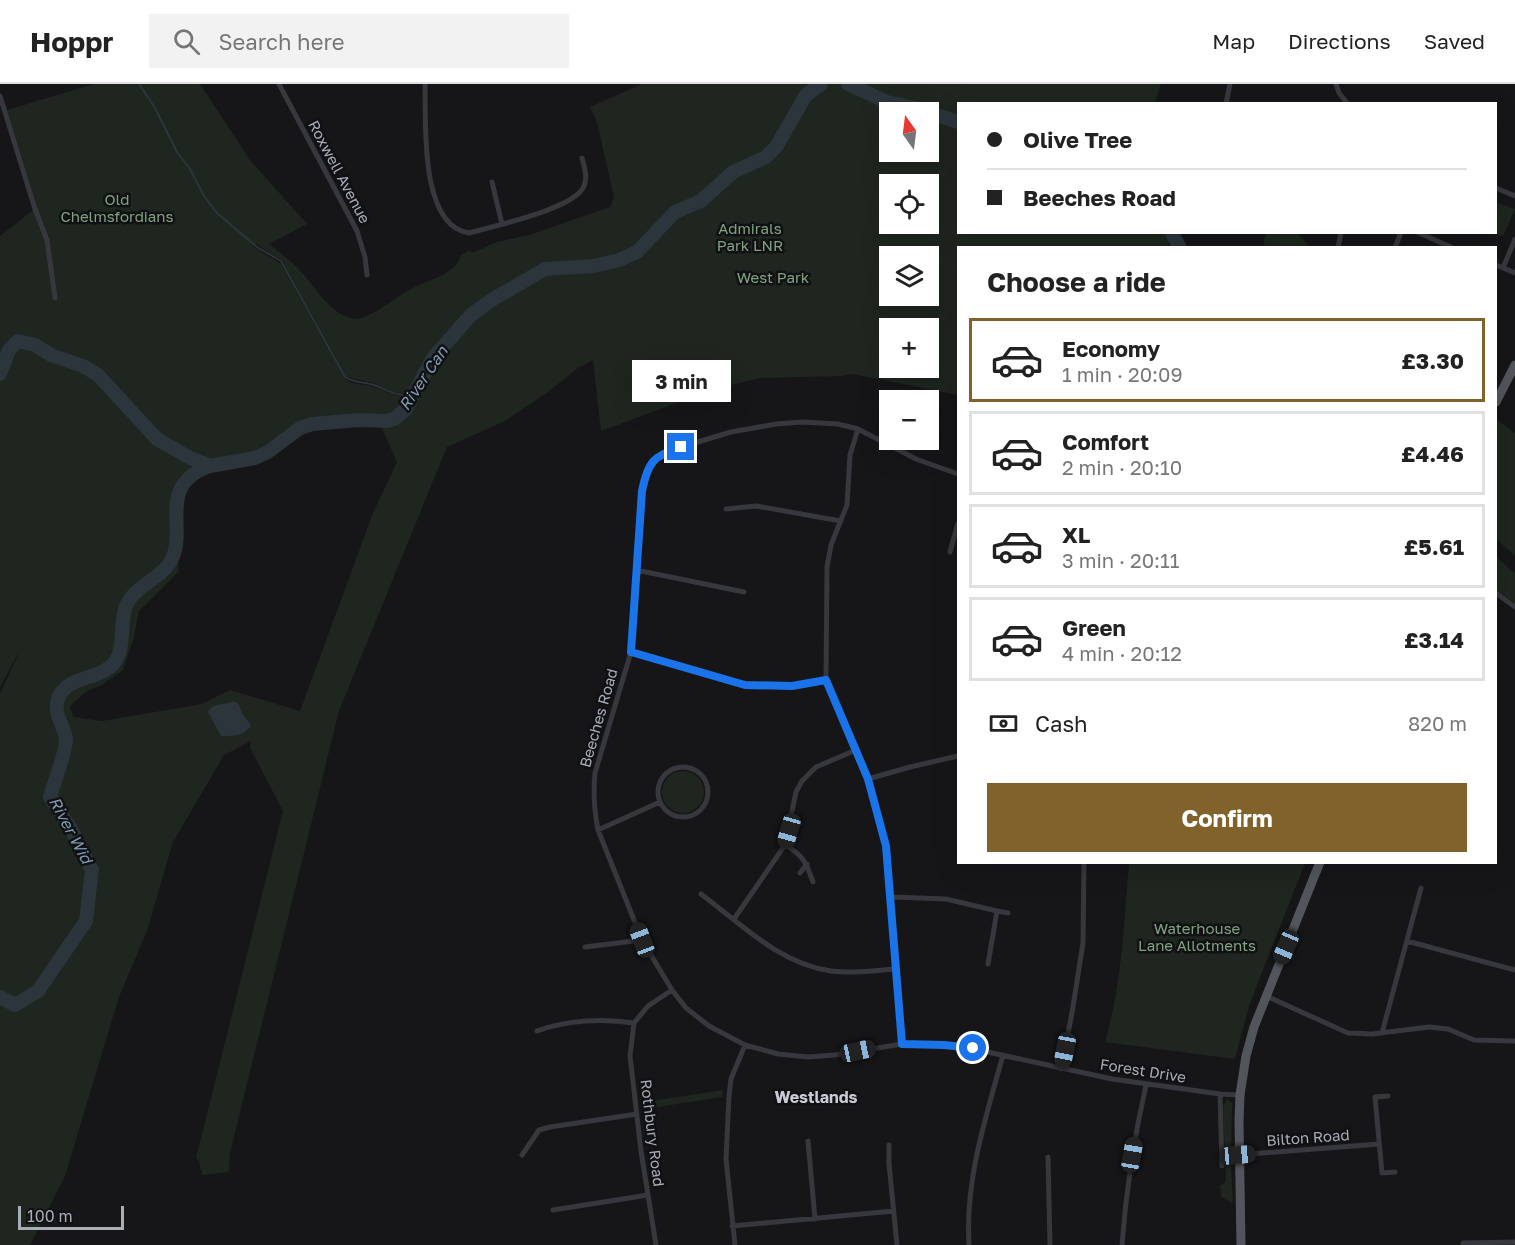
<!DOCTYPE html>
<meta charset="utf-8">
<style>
:root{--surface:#fff;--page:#f2f2f2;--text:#222;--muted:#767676;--line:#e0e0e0;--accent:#80622a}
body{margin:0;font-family:"Golos Text",sans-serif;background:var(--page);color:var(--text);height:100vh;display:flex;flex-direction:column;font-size:22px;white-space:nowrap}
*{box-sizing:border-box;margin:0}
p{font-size:20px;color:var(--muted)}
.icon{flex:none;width:33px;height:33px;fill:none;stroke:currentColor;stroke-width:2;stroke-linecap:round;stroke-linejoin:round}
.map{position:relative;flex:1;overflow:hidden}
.sheet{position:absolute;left:957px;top:162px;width:540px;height:618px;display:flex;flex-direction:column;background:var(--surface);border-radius:0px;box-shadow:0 6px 24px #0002}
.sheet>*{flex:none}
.hud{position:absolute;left:957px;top:18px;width:540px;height:132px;border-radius:0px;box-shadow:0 6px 24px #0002;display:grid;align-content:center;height:132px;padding:0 30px;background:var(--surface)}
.needle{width:39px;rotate:346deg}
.controls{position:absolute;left:879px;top:18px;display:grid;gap:12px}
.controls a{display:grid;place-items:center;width:60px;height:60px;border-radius:0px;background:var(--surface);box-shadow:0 6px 24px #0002;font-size:30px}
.scale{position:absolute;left:18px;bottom:15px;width:106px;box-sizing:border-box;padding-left:6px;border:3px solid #a8adb8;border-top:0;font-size:16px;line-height:21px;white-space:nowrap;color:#a8adb8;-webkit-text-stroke:4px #111113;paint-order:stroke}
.end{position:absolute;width:27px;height:27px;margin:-14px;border:8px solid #1a73e8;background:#fff;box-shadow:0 0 0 3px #fff}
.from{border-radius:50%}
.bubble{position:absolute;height:42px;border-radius:0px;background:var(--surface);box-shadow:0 6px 24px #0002;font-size:20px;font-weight:700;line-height:42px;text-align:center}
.car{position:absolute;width:18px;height:36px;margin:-18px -9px;border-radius:8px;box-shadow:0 0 4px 2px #0007;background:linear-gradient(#222 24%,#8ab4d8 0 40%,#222 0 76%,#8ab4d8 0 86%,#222 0)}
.hud b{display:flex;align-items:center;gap:21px;height:57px;font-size:22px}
.hud b+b{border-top:2px solid var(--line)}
.hud i{width:15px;height:15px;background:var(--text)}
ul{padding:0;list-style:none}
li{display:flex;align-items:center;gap:18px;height:84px;margin:0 12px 9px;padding:0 18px;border:3px solid var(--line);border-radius:0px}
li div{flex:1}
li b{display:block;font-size:22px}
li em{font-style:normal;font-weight:700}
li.on{border-color:var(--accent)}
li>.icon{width:54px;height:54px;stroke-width:1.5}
h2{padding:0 30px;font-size:27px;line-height:72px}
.pay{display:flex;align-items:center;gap:15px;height:66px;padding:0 30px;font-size:22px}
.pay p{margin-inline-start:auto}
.primary-button{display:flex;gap:12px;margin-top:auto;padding:12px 30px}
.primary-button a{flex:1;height:69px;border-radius:0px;background:var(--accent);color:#fff;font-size:24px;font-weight:700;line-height:69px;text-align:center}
header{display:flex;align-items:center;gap:36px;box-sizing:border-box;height:84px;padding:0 30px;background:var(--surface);border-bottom:2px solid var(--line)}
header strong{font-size:28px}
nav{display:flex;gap:33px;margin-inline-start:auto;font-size:21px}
.search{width:420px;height:54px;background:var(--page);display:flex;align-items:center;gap:15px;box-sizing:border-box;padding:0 21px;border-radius:0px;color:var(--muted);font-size:22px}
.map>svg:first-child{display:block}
.green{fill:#1e261f;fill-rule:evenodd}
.water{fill:#2c353c}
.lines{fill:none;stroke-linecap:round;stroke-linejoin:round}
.stream{stroke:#2c353c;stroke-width:2}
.river{stroke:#2c353c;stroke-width:14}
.street{stroke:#37383d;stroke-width:5}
.primary{stroke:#53555c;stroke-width:9}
.route{stroke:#1a73e8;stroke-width:8}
.labels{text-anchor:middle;stroke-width:5;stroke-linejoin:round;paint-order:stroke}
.street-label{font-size:15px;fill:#a8adb8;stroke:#111113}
.park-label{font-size:15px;fill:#7fa381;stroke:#111113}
.water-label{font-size:16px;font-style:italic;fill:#7f9bb3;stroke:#111113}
.neighbourhood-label{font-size:16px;font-weight:bold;fill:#c9ccd4;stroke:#111113}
</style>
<header>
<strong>Hoppr</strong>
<div class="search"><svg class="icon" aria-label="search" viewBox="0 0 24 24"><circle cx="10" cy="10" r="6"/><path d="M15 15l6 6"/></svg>Search here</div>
<nav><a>Map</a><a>Directions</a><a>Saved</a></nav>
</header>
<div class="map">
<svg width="1515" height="1161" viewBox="0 0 1515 1161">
<rect width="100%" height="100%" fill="#161618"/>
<path class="green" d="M94,0H200L250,76L307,140L269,160C279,168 289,175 298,184C313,199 337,244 365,233C383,225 399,210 417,202C432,195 457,189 461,171L470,166L472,169L497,158L529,151L610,123L614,114L597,38L590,23L642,0H1161L1155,19L958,20V148L1164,149L1170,163L958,164V311L853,290L841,292L759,294L715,305L601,347L593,276L578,284L548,308L505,337L447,363L339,627L230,1069L229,1088L202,1091L199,1077L196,1074L283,727L250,664L251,657L224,671L173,758L147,847L119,913L65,1092L30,1161H0V610L21,564L0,603V152L37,123L7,26ZM890,28H928V68H890ZM890,100H928V140H890ZM256,160L282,176L346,293L373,299L400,310L409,308L416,312C409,328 401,342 381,342V332C394,331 401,327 406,315L371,302L352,299L345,295L281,180L253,162ZM890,172H928V212H890ZM890,244H928V284H890ZM339,340L381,342L397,378L373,429L300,627L230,606L202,620L102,637L73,633L70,622L87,607L102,601L123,586L134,553L139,527L179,487C177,455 168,396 210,386C226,382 244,382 260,376C277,369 288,355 303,348C314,342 327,342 339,340Z
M1496,118L1515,125L1503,152L1494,149Z
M1266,149H1297L1310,163H1263Z
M1496,335L1515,349V472L1496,455Z
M1496,472L1515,490V519L1496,506Z
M662 708a21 21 0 1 1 42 0a21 21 0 1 1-42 0Z
M1129,779H1305L1249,922L1235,975L1105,958C1122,900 1124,839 1129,779Z
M723,1006L722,1013L645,1025L644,1018Z
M1227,1015L1232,1019V1025L1231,1082L1233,1118L1231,1119L1221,1112L1220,1101L1224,1100L1226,1095L1223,1022Z"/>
<path class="water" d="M233,617L238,619L243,631L251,641C245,652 233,652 221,652L208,628C214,618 223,622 233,617Z"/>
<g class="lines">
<path class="stream" d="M139,0L155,24L177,68L190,85L204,112L217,129L257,163L281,177L345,293C354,299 365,298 374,301C388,306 397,313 412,311"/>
<path class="river" d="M848,0L887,18L915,24L958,38
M1171,148L1180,164
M0,290L9,266L18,257L35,261L51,271L83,282L98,291L157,355L190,374L210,382L255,374L268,368L300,344L312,340L358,336L387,337L394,335L406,325L433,274L471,231L493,215L545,185L594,182L619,176L637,168L675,128L701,117L733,88L766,73L776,63L806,11L821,0
M0,913L15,921L38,907L86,837L92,786L71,745L50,713C53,701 67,666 66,655C64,642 53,629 58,615C66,591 99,597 114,579C125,565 120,541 125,525C131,504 157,497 169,480C191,448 153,402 210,382"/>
<path class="street" d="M279,0L357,147L365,173L367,191
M425,0C426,37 419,142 469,149C493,142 575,125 584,102C588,93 584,82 582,74
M1336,0L1339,9L1348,20
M0,12L35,125L47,156L55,214
M1226,20L1230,0
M492,98L502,140
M1496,104L1515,112
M1417,148L1453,164
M1338,164L1341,148
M1395,164L1401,148
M1496,181L1515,189
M1503,184L1515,155
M858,345L850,371L847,421L831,461L827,483L826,596L873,711L886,762L902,960
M958,390L916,375L858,345L838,340L802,338L776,340L731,348L668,367L656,373L646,387L642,407L631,568L595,689C593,709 594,726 598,746L642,856L672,906L686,924L709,942L745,961L778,970L808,973L834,971L902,960L960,962L1112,995L1220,1010L1240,1011
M726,425L756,422L841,437
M950,468L958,439
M636,486L744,508
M1496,509L1515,523
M631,568L745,601L792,602L826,596
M658 708a25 25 0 1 1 50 0a25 25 0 1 1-50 0Z
M868,695L910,683L958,672
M598,746L660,718
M785,761C803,771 806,778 813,798
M800,789L807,780
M701,810C741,840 780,880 831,887C853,890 875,886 896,885
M892,813L946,815L997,827L988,880
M997,827L1008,829
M734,835L785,761L796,708L802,697L816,683L856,666
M1407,857L1515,886
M585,863L642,856
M1266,912L1348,949L1372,950L1429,943L1448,945L1474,956L1515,957
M537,947C567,936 603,934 634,939
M1382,949L1421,804
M1061,985L1072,929L1083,859L1084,778
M1220,1010L1222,1082
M1388,1012L1375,1013L1382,1089L1395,1088
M808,1057L815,1135
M889,1061V1080L897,1161
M522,1071L539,1046L550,1043L637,1030
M1238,1071L1379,1060
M1048,1073L1050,1161
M553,1126L648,1111
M732,1142L894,1127
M656,1161L641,1067L630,972L634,939L648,922L672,906
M735,1161L726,1075L729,1013L731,995L745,961
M969,1161C965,1095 986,1033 1003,971
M1122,1161C1126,1107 1134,1054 1146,1001
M1463,1161V1159L1515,1158"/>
<path class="primary" d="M1496,318L1515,281
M1241,1161L1239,1037L1240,1011L1246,972L1254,943L1320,778"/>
</g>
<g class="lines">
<path class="route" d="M681,363C653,372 648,378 642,407L631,568L745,601L792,602L826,596L868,695L886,762L902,960L944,961L973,964"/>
</g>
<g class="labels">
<g class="street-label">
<text transform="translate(339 88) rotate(62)" y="5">Roxwell Avenue</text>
<text transform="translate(599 634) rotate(-74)" y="5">Beeches Road</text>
<text transform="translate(1143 987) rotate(9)" y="5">Forest Drive</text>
<text transform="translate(652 1049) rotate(83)" y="5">Rothbury Road</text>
<text transform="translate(1308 1054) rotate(-4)" y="5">Bilton Road</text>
</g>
<g class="park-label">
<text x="117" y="121">Old<tspan x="117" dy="17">Chelmsfordians</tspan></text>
<text x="750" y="150">Admirals<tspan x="750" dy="17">Park LNR</tspan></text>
<text x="773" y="199">West Park</text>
<text x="1197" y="850">Waterhouse<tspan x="1197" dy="17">Lane Allotments</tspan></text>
</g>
<g class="water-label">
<text transform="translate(423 294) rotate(-56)" y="6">River Can</text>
<text transform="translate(71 746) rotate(62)" y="6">River Wid</text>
</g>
<g class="neighbourhood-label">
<text x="816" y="1019">Westlands</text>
</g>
</g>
</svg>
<div class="controls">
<a><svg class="needle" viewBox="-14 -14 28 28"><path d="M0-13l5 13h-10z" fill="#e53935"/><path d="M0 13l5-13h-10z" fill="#767676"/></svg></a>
<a><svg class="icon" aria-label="locate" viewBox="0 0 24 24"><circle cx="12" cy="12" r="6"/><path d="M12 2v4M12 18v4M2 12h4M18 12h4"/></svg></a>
<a><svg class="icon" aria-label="layers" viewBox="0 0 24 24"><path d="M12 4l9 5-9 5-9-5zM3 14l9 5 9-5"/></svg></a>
<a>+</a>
<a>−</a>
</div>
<div class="scale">100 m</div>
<i class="end from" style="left:973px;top:964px"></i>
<i class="end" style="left:681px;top:363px"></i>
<div class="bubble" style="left:632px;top:276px;width:99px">3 min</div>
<i class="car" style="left:789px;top:747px;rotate:196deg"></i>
<i class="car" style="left:642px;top:856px;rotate:339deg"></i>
<i class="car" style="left:1286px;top:863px;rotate:203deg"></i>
<i class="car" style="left:1065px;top:966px;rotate:191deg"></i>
<i class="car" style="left:858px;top:967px;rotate:78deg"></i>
<i class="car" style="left:1132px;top:1071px;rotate:10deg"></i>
<i class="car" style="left:1238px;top:1071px;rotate:85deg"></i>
<div class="hud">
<b><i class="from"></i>Olive Tree</b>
<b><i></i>Beeches Road</b>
</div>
<section class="sheet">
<h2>Choose a ride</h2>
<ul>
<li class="on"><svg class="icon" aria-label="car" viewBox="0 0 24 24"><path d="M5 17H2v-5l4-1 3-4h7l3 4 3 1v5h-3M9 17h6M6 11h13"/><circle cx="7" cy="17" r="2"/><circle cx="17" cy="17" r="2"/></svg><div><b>Economy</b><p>1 min · 20:09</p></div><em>£3.30</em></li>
<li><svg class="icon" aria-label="car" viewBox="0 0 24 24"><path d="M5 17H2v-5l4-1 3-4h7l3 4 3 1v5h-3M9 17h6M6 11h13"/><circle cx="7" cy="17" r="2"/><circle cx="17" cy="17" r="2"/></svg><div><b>Comfort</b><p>2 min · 20:10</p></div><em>£4.46</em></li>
<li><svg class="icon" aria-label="car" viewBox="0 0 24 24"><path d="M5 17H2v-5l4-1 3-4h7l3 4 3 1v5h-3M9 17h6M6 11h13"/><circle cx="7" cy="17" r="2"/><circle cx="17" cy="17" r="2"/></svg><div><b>XL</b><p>3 min · 20:11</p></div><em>£5.61</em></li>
<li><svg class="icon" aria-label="car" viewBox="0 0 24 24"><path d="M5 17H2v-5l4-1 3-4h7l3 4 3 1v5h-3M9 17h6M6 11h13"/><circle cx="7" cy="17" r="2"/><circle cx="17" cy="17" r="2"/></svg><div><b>Green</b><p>4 min · 20:12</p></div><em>£3.14</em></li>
</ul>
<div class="pay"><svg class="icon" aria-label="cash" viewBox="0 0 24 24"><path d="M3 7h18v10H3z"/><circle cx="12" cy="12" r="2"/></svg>Cash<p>820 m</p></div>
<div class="primary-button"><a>Confirm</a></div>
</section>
</div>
